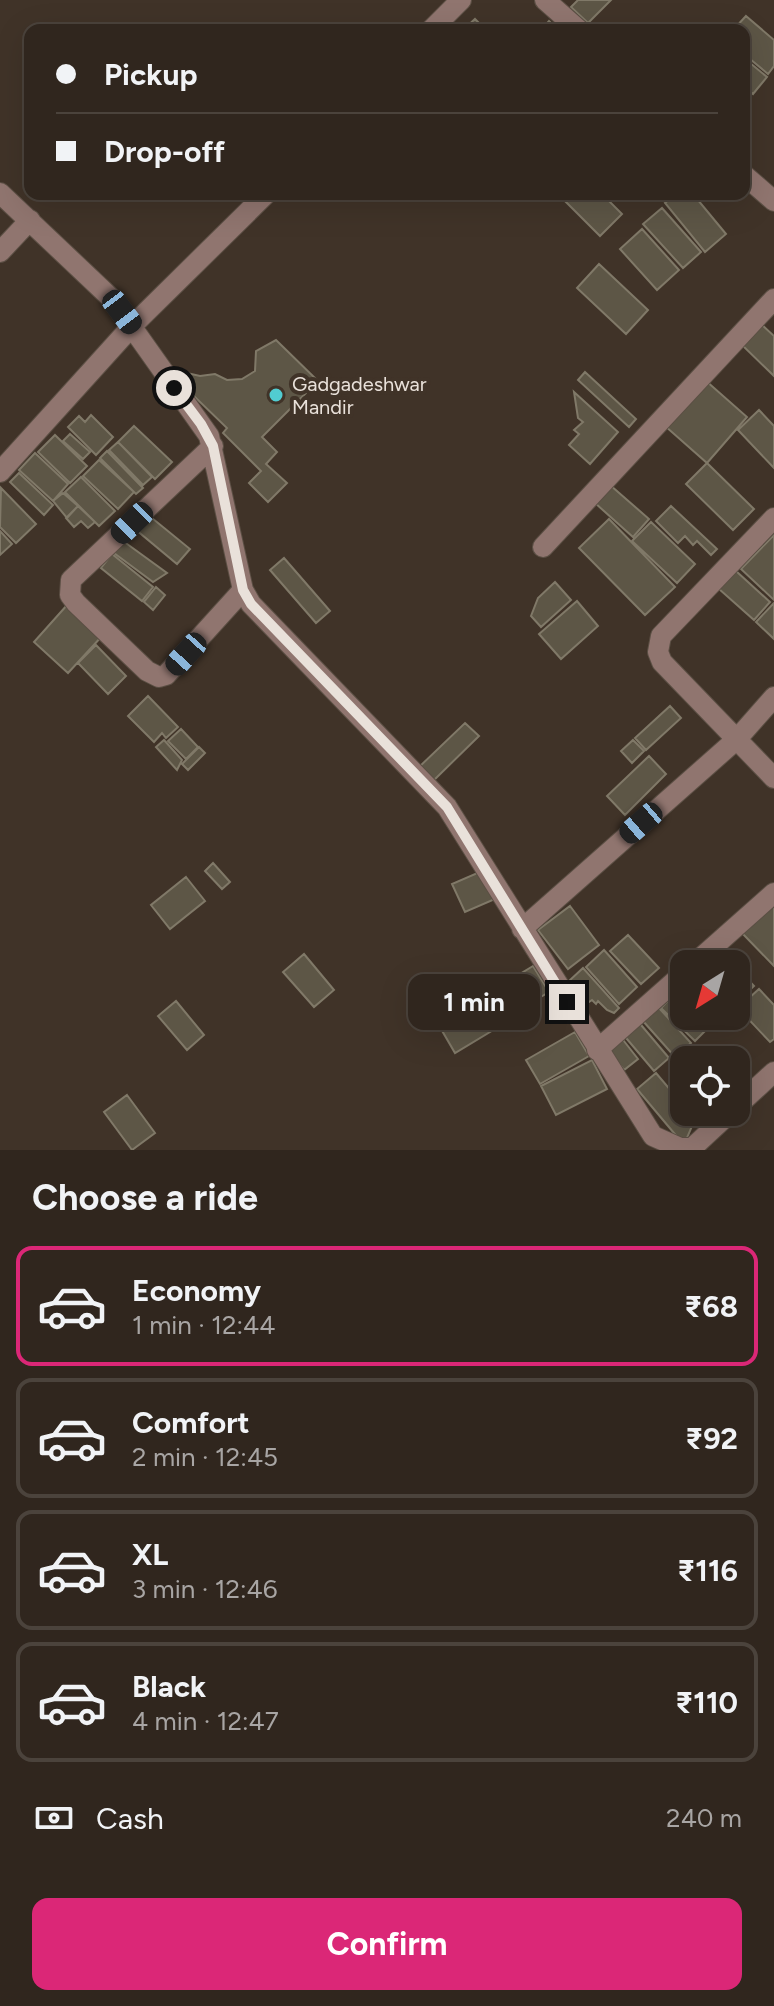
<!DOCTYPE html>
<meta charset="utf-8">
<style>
:root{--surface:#30261e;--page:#3c322b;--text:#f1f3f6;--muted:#a8a5a4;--line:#4b433c;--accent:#db2777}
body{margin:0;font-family:Figtree,sans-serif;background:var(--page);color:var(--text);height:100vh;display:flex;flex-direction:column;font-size:30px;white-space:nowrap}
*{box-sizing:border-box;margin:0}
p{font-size:26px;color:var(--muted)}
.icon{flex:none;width:44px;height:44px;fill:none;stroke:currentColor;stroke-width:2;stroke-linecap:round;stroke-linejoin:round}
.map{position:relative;height:1150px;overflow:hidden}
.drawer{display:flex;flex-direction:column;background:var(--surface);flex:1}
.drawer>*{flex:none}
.top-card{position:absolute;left:24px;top:24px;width:726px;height:176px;border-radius:16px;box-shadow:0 8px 32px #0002,0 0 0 2px var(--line);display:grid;align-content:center;height:176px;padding:0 32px;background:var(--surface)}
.needle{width:52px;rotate:217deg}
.fabs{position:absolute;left:670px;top:950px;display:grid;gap:16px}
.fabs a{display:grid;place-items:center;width:80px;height:80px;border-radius:16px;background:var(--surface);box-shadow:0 8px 32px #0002,0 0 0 2px var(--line);font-size:40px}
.end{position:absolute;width:36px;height:36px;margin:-18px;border:10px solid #e9e1da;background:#111;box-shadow:0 0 0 4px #111}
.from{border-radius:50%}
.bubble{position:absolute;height:56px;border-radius:16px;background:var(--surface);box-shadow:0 8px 32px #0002,0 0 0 2px var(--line);font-size:26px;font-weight:700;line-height:56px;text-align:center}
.car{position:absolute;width:24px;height:48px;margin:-24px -12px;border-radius:10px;box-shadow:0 0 6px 2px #0007;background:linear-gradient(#222 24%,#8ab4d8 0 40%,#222 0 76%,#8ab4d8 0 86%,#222 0)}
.top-card b{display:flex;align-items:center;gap:28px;height:76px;font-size:30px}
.top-card b+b{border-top:2px solid var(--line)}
.top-card i{width:20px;height:20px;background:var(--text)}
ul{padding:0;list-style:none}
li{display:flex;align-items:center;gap:24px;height:120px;margin:0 16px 12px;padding:0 16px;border:4px solid var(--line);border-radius:16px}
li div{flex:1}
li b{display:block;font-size:30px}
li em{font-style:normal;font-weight:700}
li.selected{border-color:var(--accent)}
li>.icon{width:72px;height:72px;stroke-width:1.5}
h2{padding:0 32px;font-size:36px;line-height:96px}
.pay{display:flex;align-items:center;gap:20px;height:88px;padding:0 32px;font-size:30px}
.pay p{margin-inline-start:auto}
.button{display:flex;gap:16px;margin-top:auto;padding:16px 32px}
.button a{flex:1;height:92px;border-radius:16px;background:var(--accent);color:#fff;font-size:32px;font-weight:700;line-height:92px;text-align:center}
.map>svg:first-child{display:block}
.building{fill:#5d5646;stroke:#807968;stroke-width:2}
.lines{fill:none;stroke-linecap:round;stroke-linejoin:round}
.minor-casing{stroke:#5b4f44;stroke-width:22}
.minor{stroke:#90756f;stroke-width:20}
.route{stroke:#e9e1da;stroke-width:10}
.poi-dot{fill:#51ccd1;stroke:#403328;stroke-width:3}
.labels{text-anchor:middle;stroke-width:8;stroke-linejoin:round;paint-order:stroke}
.poi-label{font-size:20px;fill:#e9e1da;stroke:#403328;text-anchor:start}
</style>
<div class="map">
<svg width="774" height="1150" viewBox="0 0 774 1150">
<rect width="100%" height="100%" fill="#403328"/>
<path class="building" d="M578,0H611L588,23L571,7Z
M746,16L774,40V66L768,74L744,54V30H733Z
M475,19L486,30H463Z
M549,21L558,30H541Z
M744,58L767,77L753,94L744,87Z
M563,194H602L622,214L600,236L561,197Z
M676,194H693L726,234L705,252L665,203Z
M662,208L701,252L683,268L643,224Z
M642,229L679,270L657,290L620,249Z
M599,264L648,310L626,334L577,288Z
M760,323L774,336V376L741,344Z
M276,340L318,381L262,437L277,452L266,464L287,483L268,502L249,483L261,471L223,433L227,428L165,368L200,376L215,374L227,380L242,379L255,371L256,351Z
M585,372L636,419L629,427L578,380Z
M705,380L747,417L707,463L665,426Z
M574,392L618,432L590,464L569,445L579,434L574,430L583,422L578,418Z
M759,410L774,426V468L738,430Z
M91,415L113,437L96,455L68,427L79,416L85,422Z
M134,426L172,462L155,479L118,442Z
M70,434L90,452L83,459L63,441Z
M55,435L87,466L70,483L38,452Z
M118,442L152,477L143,485L109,450Z
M107,451L143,488L136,494L100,458Z
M35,453L68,484L53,501L19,470Z
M99,460L134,492L118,509L83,476Z
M707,463L754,509L733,530L686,484Z
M19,473L53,505L44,515L10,482Z
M81,477L115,511L99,526L65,492Z
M610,485L649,519L633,537L595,503Z
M1,488L36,524L16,543L0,527Z
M63,493L78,506L67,518L53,501Z
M78,506L95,522L88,528L81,521L74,527L66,518Z
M671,506L717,549L711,555L697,541L693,545L685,536L678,543L656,521Z
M147,514L190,549L177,564L135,529Z
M609,519L675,587L645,615L579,548Z
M651,522L695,564L677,583L632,541Z
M0,531L12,544L0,555Z
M774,535V600L741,569Z
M123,541L167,573L153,582L114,553Z
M112,554L153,587L142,601L101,568Z
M284,558L330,611L316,623L270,570Z
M736,571L770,602L754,620L719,589Z
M555,582L571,600L541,627L531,616L538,598Z
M156,587L165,595L153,610L144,602Z
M577,601L598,626L561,659L539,634Z
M774,603V639L756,622Z
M68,604L103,635L68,673L34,642Z
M96,645L126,676L108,694L78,663Z
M148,696L178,727L166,738L162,733L154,742L128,716Z
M670,706L681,718L646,750L635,738Z
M465,723L479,736L431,783L417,769Z
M181,729L198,747L186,759L168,741Z
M164,740L182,760L177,770L156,747Z
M633,740L644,751L632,763L621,751Z
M199,747L205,753L188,770L182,764Z
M649,756L666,774L625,815L607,796Z
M213,863L230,882L222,889L205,871Z
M482,871L495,899L465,912L452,884Z
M186,877L205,901L170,929L151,905Z
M774,897V966L740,931Z
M570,906L599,945L568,969L538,930Z
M628,935L659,968L641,984L610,951Z
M604,950L637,987L619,1004L586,967Z
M722,951L733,964H708Z
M304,954L334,990L314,1007L283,972Z
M533,966L549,992L508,1017L492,991Z
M736,967L754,986L736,1003Z
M583,968L619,1008L614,1013L607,1010L598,1001L596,1004L592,1000L589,1002L569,981Z
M680,988L684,992V1016H709L715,1021L695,1041L661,1008Z
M759,989L774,1005V1039L770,1042L738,1008Z
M488,993L505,1023L455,1053L437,1022Z
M176,1001L204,1035L187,1050L158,1016Z
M659,1008L691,1043L675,1057L643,1021Z
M636,1019L669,1058L654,1071L621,1032Z
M575,1032L589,1056L540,1084L526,1060Z
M620,1036L638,1059L624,1070L606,1048Z
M698,1046L710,1060H684V1067L679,1062Z
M592,1060L607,1089L556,1115L541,1086Z
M656,1073L684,1106V1112H689L695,1119L684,1145L637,1089Z
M127,1095L155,1133L132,1150L104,1112Z"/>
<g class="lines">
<g class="minor-casing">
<path id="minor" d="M545,0L579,30
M431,30L461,0
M744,175L774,201
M0,193L112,299L209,436L243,590L251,604L447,807L653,1136L680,1148H692L731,1112
M0,252L30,220
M213,446L71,580L70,595L76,603L147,671L159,677L166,675L243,590
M0,472L132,326L266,194
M774,518L661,636L658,652L662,662L774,778
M543,547L774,299
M522,929L737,739L774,697
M694,964L774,893
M597,1050L684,973
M736,1107L774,1072"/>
</g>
<use href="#minor" class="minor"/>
</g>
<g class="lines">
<path class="route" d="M174,388L201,424L213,446L243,590L251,604L447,807L567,1002"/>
</g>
<circle class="poi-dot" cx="276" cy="395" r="8"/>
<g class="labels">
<g class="poi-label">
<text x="292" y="391">Gadgadeshwar<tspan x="292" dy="23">Mandir</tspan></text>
</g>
</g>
</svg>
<div class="fabs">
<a><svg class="needle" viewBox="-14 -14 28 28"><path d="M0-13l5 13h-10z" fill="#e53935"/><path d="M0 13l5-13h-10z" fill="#a8a5a4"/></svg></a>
<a><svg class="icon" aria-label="locate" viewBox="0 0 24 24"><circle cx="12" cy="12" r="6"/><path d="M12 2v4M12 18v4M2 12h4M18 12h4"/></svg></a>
</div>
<i class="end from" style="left:174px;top:388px"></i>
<i class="end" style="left:567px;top:1002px"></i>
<div class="bubble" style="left:408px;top:974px;width:132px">1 min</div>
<i class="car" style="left:122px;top:312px;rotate:143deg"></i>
<i class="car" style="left:132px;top:523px;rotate:226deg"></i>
<i class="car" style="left:186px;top:654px;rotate:222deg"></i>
<i class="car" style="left:641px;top:823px;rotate:229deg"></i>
<div class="top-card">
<b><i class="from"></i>Pickup</b>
<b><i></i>Drop-off</b>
</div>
</div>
<section class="drawer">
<h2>Choose a ride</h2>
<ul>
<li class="selected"><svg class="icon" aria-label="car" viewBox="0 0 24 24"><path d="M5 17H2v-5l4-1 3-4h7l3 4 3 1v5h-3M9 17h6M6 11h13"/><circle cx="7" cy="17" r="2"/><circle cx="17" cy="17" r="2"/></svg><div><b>Economy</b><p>1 min · 12:44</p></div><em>₹68</em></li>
<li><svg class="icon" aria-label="car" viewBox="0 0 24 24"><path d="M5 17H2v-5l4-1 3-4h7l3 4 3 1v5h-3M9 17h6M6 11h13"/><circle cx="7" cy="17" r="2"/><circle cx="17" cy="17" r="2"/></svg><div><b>Comfort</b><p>2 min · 12:45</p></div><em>₹92</em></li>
<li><svg class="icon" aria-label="car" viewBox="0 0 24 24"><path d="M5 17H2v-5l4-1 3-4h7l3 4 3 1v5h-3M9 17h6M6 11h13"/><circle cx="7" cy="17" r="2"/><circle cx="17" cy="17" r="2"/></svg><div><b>XL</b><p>3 min · 12:46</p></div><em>₹116</em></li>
<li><svg class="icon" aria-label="car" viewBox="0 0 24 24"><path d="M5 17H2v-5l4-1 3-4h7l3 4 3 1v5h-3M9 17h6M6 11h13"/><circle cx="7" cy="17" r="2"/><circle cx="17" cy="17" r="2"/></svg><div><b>Black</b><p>4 min · 12:47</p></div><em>₹110</em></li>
</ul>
<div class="pay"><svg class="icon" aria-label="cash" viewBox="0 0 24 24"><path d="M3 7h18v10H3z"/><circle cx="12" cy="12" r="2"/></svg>Cash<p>240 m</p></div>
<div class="button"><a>Confirm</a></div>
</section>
